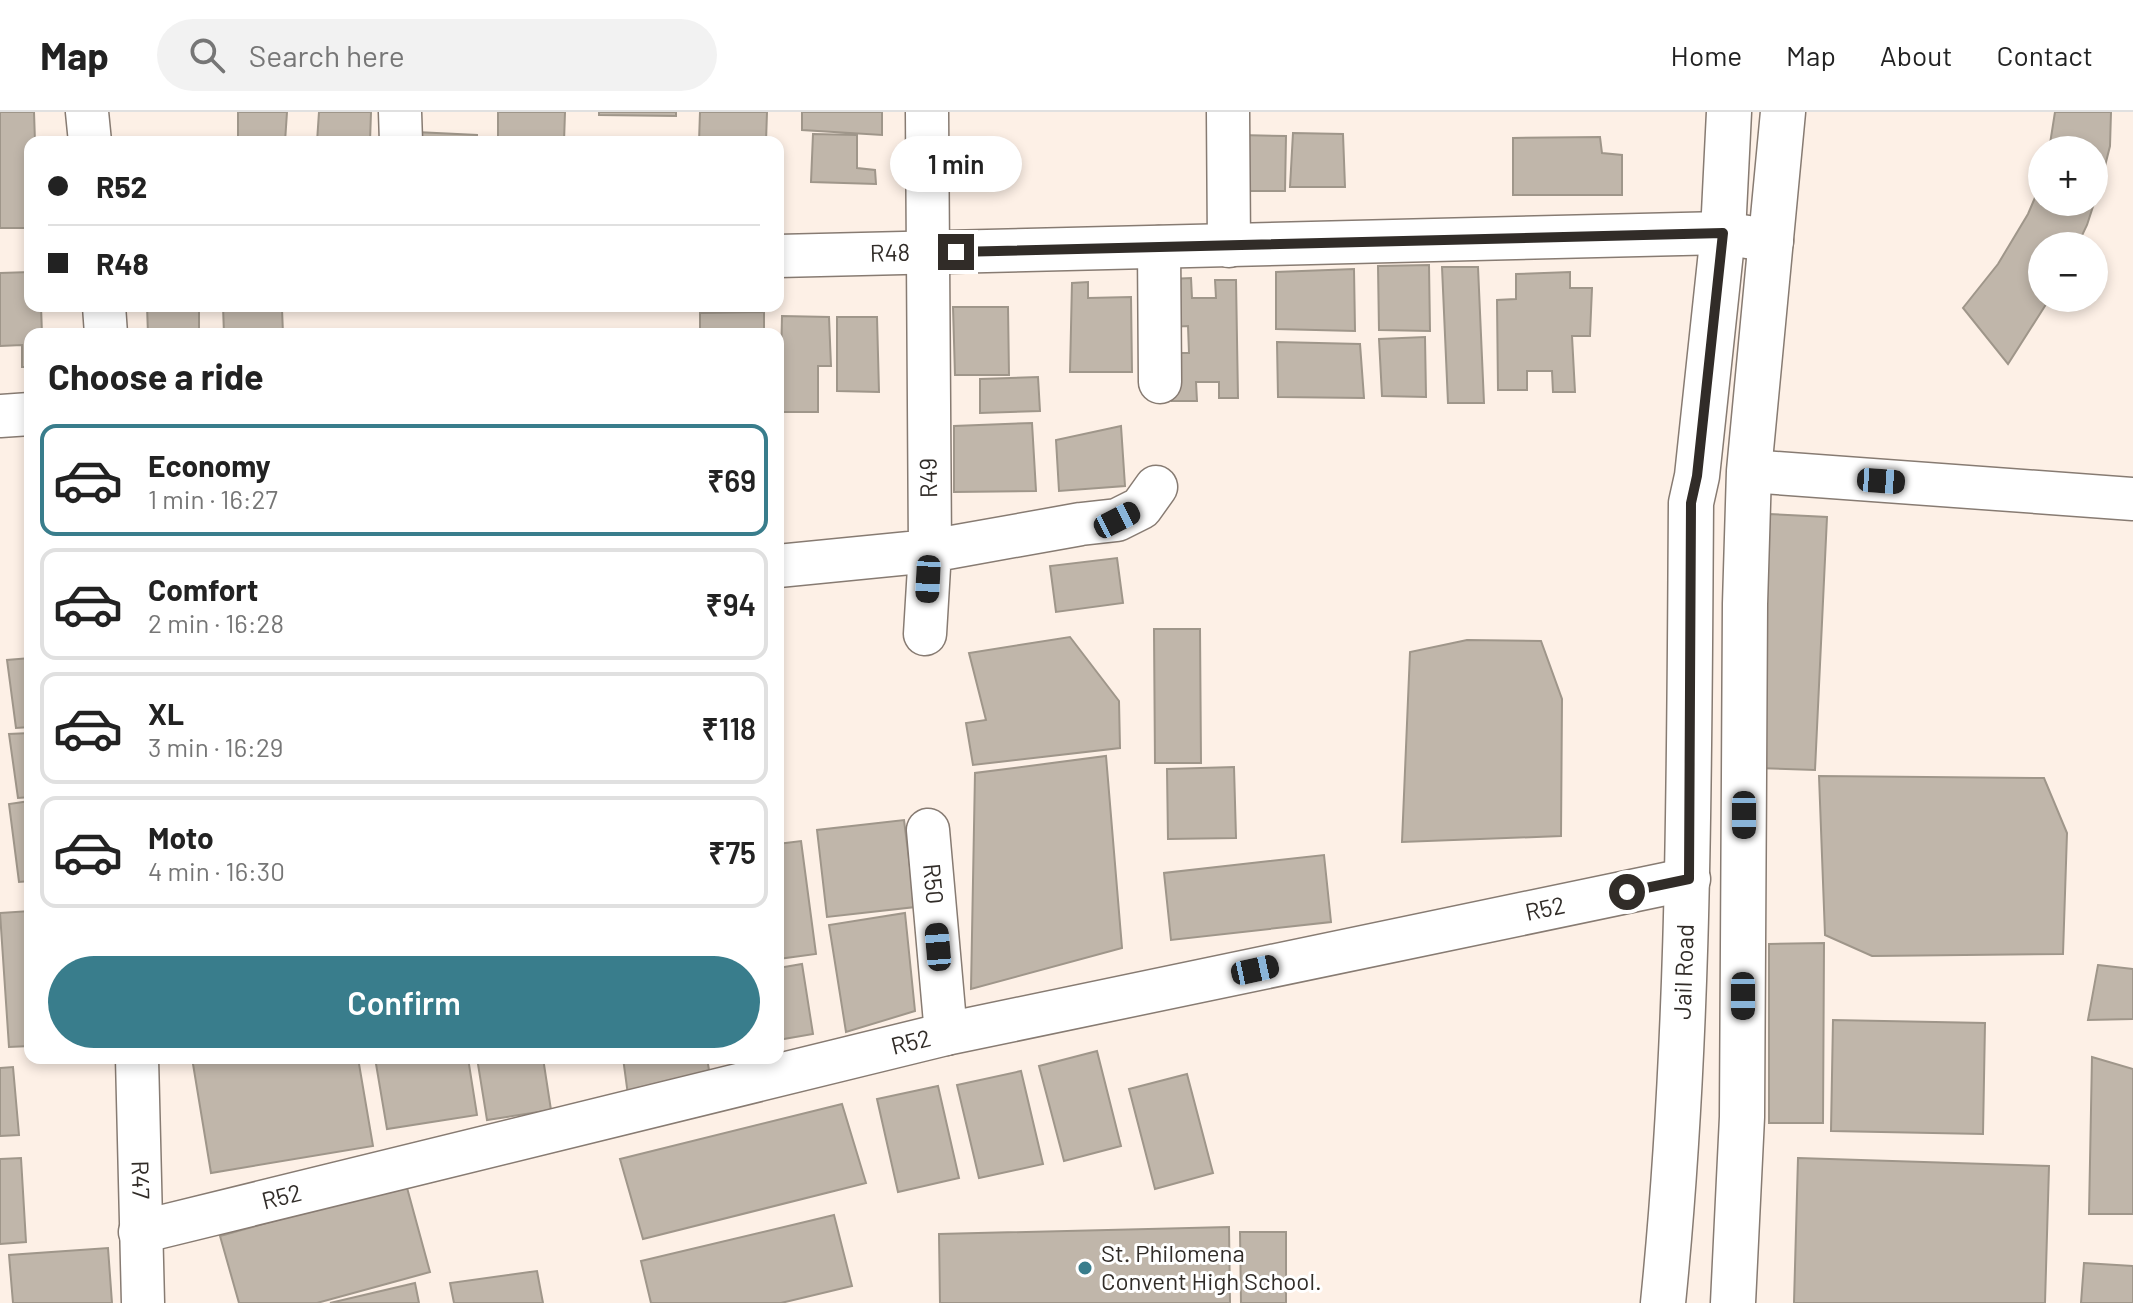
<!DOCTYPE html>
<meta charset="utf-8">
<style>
:root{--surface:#fff;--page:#f2f2f2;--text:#222;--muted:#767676;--line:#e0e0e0;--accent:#397d8c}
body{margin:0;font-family:Barlow,sans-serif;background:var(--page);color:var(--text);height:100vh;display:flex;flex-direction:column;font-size:30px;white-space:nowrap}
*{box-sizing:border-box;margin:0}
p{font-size:26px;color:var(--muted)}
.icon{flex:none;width:44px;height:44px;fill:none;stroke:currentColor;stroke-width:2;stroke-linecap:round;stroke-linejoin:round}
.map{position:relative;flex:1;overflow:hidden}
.drawer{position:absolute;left:24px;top:216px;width:760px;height:736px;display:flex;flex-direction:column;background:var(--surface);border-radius:16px;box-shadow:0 4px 12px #0003}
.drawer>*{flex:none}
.top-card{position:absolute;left:24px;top:24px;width:760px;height:176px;border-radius:16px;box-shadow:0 4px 12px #0003;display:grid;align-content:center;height:176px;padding:0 24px;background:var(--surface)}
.fabs{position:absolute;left:2028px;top:24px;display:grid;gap:16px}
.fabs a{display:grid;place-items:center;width:80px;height:80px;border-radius:50%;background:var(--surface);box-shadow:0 4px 12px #0003;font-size:40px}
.end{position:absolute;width:36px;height:36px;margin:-18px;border:10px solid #312c28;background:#fff;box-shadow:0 0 0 4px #fff}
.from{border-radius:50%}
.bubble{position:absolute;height:56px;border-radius:28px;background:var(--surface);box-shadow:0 4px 12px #0003;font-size:26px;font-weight:600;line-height:56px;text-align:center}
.car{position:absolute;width:24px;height:48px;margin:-24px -12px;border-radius:10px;box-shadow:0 0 6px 2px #0007;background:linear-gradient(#222 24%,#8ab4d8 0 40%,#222 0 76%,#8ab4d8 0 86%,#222 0)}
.top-card b{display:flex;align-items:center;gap:28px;height:76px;font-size:30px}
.top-card b+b{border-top:2px solid var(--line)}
.top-card i{width:20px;height:20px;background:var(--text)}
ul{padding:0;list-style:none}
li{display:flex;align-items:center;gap:24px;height:112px;margin:0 16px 12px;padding:0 8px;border:4px solid var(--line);border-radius:16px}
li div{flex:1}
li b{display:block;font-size:30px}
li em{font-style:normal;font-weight:600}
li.current{border-color:var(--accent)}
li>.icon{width:72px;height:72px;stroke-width:1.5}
h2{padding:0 24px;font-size:36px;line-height:96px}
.button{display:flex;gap:16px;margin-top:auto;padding:16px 24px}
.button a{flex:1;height:92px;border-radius:48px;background:var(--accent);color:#fff;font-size:32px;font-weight:600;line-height:92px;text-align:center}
header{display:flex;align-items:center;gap:48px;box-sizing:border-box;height:112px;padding:0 40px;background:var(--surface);border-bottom:2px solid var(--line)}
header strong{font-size:38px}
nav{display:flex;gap:44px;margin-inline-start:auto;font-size:28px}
.search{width:560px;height:72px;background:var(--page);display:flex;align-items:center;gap:20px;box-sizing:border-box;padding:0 28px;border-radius:44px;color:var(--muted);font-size:30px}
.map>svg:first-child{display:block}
.building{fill:#c0b6aa;stroke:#9f968a;stroke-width:2}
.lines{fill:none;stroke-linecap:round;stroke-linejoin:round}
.minor-casing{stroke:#877b72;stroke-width:45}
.major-casing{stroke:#877b72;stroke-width:47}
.minor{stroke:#fff;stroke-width:42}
.major{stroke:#fff;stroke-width:44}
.route{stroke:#312c28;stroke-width:10}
.poi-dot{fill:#397d8c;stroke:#fff;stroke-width:3}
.labels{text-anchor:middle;stroke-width:6;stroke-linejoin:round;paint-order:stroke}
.street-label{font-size:24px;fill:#312c28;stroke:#fff}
.poi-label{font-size:24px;fill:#312c28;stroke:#fff;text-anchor:start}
</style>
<header>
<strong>Map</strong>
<div class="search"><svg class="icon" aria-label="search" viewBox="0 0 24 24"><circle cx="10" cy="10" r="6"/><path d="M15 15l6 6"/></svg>Search here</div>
<nav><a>Home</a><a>Map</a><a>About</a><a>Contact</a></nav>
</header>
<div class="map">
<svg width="2133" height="1191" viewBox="0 0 2133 1191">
<rect width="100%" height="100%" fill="#fdf0e6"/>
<path class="building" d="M0,0H34L35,30H30V116H0Z
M238,0H287L285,30H238Z
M319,0H371L370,30H317Z
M498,0H565L564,30H498Z
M599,0H676V4L599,3Z
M700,0H767L766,30H699Z
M802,0H882V23L802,18Z
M2055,0H2111L2110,34L2101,70L2087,113L2077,134H2042V186H2050L2008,252L1963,196L1998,152L2028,102L2042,69V90H2094V38H2049Z
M416,20L477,23V30H417Z
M1293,21L1343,22L1345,75H1290Z
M813,22L857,23V56L875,58L876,72L811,70Z
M1239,23L1286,24L1285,79H1240Z
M1600,25L1602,41L1622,43V83H1513V26Z
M1429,153L1430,219L1379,218L1378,154Z
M1442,155H1478L1484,291H1448Z
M1354,157L1355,219L1276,217V160Z
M30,160V194H41L42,222H30V255H22V233L0,234V161Z
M1570,160V176H1592L1590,224H1572L1575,280H1553L1552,259H1527V278H1498L1497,188L1516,187V162Z
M1191,166L1192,186H1216L1215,168H1236L1238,286H1219V270H1196L1197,289H1172L1171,241H1189L1188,214L1171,215L1170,167Z
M1088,170V186L1131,185L1132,260H1070L1072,171Z
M147,194H199V222H148Z
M223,194H261V198L282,197L283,222H224Z
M953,195H1008L1009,263H955Z
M764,200V222H700V201Z
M782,204L829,205L831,254H818V300H780Z
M837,205H877L879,280L837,279Z
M1425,225L1426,285L1382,284L1379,227Z
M1277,230L1360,232L1364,286L1278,285Z
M1038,265L1040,299L980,301V267Z
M1032,311L1036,379L954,380V314Z
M1121,314L1125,374L1059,379L1056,328Z
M1769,402L1827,405L1815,658L1757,656Z
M1117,446L1123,491L1056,500L1050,454Z
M1154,517H1200L1201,651H1155Z
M1070,525L1119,589L1120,636L973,653L966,611L986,608L969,541Z
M1467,528L1541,529L1562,587L1561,724L1402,730L1410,540Z
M30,546V615L16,616L7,548Z
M30,621V685L18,686L9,622Z
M1106,644L1122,836L971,877L975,661Z
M1234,655L1236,726L1168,727L1167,657Z
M1819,664L2044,666L2067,721L2063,842L1872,844L1825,823Z
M30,689V769L19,770L9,692Z
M904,708L915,795L827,805L817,718Z
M801,729L816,842L778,847V732Z
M1324,743L1331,810L1171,828L1164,761Z
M30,799V934L9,935L0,801Z
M905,801L915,899L846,920L829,813Z
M1824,831L1823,1011H1769V832Z
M802,852L813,922L778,928V856Z
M2098,853L2133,857V907L2088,908Z
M1833,908L1985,911L1983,1022L1831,1019Z
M1097,939L1121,1034L1064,1049L1039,954Z
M2092,945L2133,957V1102H2089Z
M192,946H358L373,1034L211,1061Z
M375,946H468L477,1003L387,1017Z
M477,946H543L551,998L487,1008Z
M623,946H707L710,964L628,983Z
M13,955L19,1023L0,1024V956Z
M1021,959L1043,1052L979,1066L957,973Z
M1187,962L1213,1061L1155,1077L1129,977Z
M938,974L959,1066L898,1080L877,987Z
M842,992L866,1071L643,1127L620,1047Z
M21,1046L26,1130L0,1132V1047Z
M1798,1046L2049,1054L2045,1191H1794Z
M406,1072L430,1160L317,1191H239L220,1124Z
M834,1103L852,1174L781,1191H651L641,1149Z
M1229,1115L1230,1191H940L939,1122Z
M1240,1120H1286V1191H1241Z
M108,1136L112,1191H13L9,1143Z
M2084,1151L2133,1154V1191H2081Z
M537,1159L543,1191H454L450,1171Z
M415,1171L419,1191H330Z"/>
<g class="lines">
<g class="minor-casing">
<g id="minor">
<path d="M87,0L90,30"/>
<path d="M400,0L401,30"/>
<path d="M1228,0L1229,134"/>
<path d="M1159,135L1160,270"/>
<path id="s1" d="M778,144L1723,121L1772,129"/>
<path d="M104,194L106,222"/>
<path d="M0,304L30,302"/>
<path d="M1749,359L2133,387"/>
<path d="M778,454L930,439L927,0"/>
<path d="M925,522L930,439L1081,412L1117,408L1141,396L1156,375"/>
<path id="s2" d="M928,718L946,922"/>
<path id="s3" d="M137,946L143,1191"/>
<path id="s4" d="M140,1120L946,922L1689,767"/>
</g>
</g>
<g class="major-casing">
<g id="major">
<path id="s5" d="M1663,1191C1690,925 1689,657 1691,391L1697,364L1723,121L1729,0"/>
<path d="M1733,1191L1742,1005L1745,492L1749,359L1783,0"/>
</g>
</g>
<use href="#minor" class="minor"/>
<use href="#major" class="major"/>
</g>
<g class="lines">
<path class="route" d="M956,140L1723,121L1697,364L1691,391L1689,767L1627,780"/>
</g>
<circle class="poi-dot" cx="1085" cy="1156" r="8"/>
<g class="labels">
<g class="street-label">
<text dy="8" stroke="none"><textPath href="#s1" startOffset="112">R48</textPath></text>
<text transform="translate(929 366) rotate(-91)" y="8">R49</text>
<text dy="8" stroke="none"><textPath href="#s2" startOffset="54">R50</textPath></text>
<text dy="8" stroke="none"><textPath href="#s4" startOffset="1442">R52</textPath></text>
<text dy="8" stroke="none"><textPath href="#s5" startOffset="332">Jail Road</textPath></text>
<text dy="8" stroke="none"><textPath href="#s4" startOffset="794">R52</textPath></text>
<text dy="8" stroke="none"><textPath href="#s3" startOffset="122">R47</textPath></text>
<text dy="8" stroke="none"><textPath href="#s4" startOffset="146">R52</textPath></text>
</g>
<g class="poi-label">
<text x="1101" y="1150">St. Philomena<tspan x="1101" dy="28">Convent High School.</tspan></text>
</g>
</g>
</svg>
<div class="fabs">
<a>+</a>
<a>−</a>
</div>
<i class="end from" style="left:1627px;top:780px"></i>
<i class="end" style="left:956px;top:140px"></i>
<div class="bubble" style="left:890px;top:24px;width:132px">1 min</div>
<i class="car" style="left:1881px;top:369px;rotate:94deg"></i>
<i class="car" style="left:1117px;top:408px;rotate:63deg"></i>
<i class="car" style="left:928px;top:467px;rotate:183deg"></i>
<i class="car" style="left:1744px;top:703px;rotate:180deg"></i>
<i class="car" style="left:938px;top:835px;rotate:355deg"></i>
<i class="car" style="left:1255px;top:858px;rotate:78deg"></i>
<i class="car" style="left:1743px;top:884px;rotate:180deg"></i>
<div class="top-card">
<b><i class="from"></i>R52</b>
<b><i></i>R48</b>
</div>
<section class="drawer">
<h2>Choose a ride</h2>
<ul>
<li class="current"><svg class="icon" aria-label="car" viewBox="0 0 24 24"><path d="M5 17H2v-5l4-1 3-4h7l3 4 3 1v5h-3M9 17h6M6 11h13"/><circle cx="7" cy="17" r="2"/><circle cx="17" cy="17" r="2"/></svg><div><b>Economy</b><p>1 min · 16:27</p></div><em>₹69</em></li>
<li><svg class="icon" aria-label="car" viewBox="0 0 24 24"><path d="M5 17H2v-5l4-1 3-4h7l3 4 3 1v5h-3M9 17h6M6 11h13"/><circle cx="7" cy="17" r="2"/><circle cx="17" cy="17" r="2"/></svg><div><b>Comfort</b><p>2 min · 16:28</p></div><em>₹94</em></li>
<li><svg class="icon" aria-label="car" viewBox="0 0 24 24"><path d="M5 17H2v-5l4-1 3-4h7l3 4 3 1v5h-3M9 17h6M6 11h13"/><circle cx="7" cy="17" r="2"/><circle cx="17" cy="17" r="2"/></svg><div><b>XL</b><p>3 min · 16:29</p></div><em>₹118</em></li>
<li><svg class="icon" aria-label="car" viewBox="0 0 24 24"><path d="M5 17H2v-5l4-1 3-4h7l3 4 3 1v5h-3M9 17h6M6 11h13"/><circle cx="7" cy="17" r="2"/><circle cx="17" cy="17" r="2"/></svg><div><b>Moto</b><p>4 min · 16:30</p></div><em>₹75</em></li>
</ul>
<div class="button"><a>Confirm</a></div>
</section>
</div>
